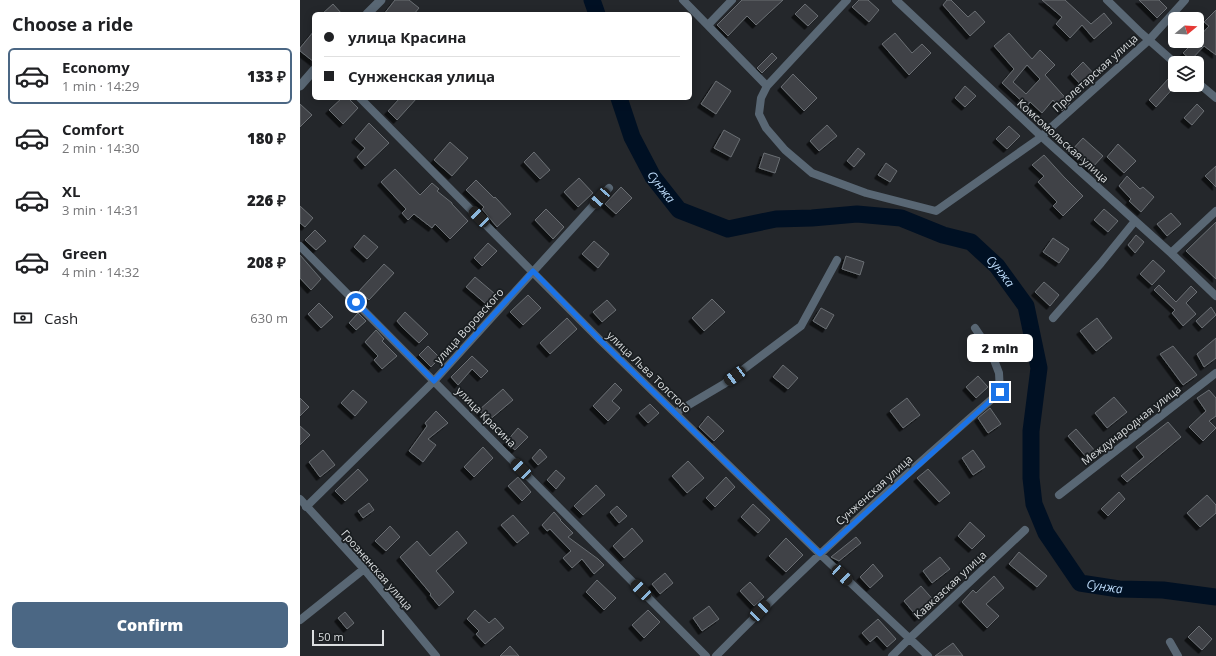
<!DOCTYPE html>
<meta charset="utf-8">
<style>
:root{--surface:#fff;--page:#f2f2f2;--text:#202124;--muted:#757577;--line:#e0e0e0;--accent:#4b6784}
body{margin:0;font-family:"Open Sans",sans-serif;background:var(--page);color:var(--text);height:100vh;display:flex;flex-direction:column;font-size:15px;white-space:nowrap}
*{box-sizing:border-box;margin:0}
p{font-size:13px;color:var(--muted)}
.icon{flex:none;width:22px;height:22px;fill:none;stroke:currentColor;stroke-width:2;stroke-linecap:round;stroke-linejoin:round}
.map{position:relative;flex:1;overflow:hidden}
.drawer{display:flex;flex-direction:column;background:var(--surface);width:300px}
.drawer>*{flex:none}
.banner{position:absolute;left:12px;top:12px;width:380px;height:88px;border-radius:6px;box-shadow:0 2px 10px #0003;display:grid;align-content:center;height:88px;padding:0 12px;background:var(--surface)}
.needle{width:26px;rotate:72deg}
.fabs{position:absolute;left:868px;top:12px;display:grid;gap:8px}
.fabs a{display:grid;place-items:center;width:36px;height:36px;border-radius:6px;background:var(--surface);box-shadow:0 2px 10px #0003;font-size:20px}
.scale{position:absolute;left:12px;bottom:10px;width:72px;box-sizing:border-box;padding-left:4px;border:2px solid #dbdee0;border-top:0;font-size:11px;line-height:14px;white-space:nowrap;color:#dbdee0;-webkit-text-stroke:3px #1a1e21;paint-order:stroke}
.end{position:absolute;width:18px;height:18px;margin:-9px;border:5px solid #1a73e8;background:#fff;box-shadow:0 0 0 2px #fff}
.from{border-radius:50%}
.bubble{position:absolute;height:28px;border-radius:6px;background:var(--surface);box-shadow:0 2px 10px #0003;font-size:13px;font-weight:800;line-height:28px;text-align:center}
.car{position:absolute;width:12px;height:24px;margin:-12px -6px;border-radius:5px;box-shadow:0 0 3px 1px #0007;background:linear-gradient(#222 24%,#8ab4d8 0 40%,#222 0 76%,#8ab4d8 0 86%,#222 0)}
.banner b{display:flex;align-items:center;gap:14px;height:38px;font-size:15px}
.banner b+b{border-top:1px solid var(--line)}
.banner i{width:10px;height:10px;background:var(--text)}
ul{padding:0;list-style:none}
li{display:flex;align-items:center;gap:12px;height:56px;margin:0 8px 6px;padding:0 4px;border:2px solid transparent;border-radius:6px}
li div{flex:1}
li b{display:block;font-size:15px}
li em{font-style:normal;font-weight:800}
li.active{border-color:var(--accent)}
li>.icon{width:36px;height:36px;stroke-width:1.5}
h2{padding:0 12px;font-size:18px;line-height:48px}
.pay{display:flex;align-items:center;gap:10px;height:44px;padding:0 12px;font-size:15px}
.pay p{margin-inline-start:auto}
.cta{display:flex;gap:8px;margin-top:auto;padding:8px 12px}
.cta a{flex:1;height:46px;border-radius:6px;background:var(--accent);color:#fff;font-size:16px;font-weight:800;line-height:46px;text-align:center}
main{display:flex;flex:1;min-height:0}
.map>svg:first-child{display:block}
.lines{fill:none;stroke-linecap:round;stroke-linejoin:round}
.river{stroke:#001023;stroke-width:17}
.building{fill:#3f4347;stroke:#6a6e73;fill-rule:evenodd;filter:url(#shadow)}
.minor{stroke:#596774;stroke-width:8}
.tertiary{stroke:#596774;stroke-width:9}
.route{stroke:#1a73e8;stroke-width:5}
.labels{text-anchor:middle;stroke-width:3.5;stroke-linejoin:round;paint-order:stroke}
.street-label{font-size:11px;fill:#dbdee0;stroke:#1a1e21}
.water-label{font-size:12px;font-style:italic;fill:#bbdaf9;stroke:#1a1e21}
</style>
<main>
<section class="drawer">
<h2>Choose a ride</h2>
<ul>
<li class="active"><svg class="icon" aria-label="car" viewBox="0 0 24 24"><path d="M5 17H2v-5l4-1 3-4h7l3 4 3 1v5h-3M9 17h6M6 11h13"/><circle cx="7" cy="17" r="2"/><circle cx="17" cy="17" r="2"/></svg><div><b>Economy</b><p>1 min · 14:29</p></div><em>133 ₽</em></li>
<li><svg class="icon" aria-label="car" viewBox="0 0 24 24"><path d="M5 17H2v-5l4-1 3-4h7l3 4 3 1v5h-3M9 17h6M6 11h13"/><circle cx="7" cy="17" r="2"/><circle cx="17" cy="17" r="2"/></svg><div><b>Comfort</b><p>2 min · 14:30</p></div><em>180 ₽</em></li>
<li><svg class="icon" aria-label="car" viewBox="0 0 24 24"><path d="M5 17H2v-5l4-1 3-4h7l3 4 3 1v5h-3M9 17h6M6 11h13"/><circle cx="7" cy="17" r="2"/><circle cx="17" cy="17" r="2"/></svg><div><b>XL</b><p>3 min · 14:31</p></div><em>226 ₽</em></li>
<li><svg class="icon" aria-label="car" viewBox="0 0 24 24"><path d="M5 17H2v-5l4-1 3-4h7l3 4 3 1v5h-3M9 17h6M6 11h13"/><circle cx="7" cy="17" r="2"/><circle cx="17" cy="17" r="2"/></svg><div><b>Green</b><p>4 min · 14:32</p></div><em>208 ₽</em></li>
</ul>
<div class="pay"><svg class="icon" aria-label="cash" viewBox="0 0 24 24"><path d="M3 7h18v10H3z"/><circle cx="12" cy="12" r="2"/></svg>Cash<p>630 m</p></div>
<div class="cta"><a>Confirm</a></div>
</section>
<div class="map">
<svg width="916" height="656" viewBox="0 0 916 656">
<defs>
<filter id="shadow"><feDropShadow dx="-3.5" dy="3.5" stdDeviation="0" flood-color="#0009"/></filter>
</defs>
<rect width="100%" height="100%" fill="#24272b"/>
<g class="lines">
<g class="river">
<path d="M292,0L297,14"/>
<path id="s1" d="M319,98L332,137L353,177L379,210L428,229L476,219L512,218L557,214L601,218L643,235L671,242L697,266L726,306L739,368L731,431V478L734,504L746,533L780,583L819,589L863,590L916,597"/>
</g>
</g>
<path class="building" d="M95,0H109L119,8L114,14H84Z
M442,0H483L456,25L447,16L428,36L417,25Z
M559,0H568L579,10L569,22L552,7Z
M647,0H651L668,17L675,11L685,22L670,36L643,5Z
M742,0H765L791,24L804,13L812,23L794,39L782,25L770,38L756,24L762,17Z
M839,0H859L867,8L857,18Z
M33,4L42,14H22Z
M505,4L518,16L508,26L495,14Z
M916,10V55L904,46L891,60L883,53L895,41H897V39L909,26L904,22Z
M14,31V62L0,51V48Z
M595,33L612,53L622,44L631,53L609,75L582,44Z
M709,33L732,59L740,50L755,65L745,75L770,103L762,111L753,100L742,113L730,102L727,106L702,83L714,69L694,46ZM727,65L740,79L726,94L713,82Z
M472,53L477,58L462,73L457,68Z
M783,62L796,76L784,88L771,74Z
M493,74L517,98L504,111L481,87Z
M869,78L876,85L856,107L849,100Z
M416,81L431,91L416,114L401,104Z
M665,86L676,96L665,107L655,98Z
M42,98H48L58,108L43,124L29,110Z
M100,98H117L97,120L88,111Z
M0,104L12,115L0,127Z
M897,104L904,111L892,125L884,118Z
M69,123L89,143L65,166L57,157L65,148L55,139Z
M527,125L537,136L519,151L510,141Z
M709,126L720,136L707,149L696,139Z
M424,130L440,139L431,157L414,148Z
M783,138L803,156L791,169L771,151Z
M150,142L168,158L152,176L134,160Z
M818,144L836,161L824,173L807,157Z
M558,148L565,154L554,167L547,161Z
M234,152L250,170L240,179L224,162Z
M464,153L480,158L475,173L459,168Z
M744,155L764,177L783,196L763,216L753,206L757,202L738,182L744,176L732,165Z
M586,163L597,171L590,182L578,175Z
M916,166V187L905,176Z
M95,169L120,195L132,183L139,189L137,191L152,203V204L168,221L150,239L135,224L132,228L114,214L108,220L102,213L106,209L81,182Z
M827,176L840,189L843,187L854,197L841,212L829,201L831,199L819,186Z
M279,178L293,193L278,207L264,192Z
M176,180L194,198L195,197L211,214L197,227L182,209L184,207L166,190Z
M321,187L332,198L316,214L305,204Z
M0,206L13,218L5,227L0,223Z
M246,209L264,227L253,239L235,220Z
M804,209L818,221L808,232L794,220Z
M871,213L881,224L867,236L857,224Z
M916,222V279L886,251Z
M15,230L26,241L16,250L5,240Z
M64,235L78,247L67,259L54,247Z
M836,235L844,242L835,253L828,245Z
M753,238L769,249L759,263L743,252Z
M294,241L309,254L298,268L282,254Z
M188,243L197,251L182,266L174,258Z
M0,255L21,279L11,290L0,278Z
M546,256L564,262L560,275L542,269Z
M853,260L865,271L852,285L840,274Z
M84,264L94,273L69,300L59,291Z
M175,277L195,294L186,304L166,287Z
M744,282L759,295L750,306L735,292Z
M859,285L876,302L891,286L897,292L886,303L896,314L883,326L872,313L875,310L854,290Z
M228,295L241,308L223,325L210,312Z
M412,299L425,312L404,331L392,318Z
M307,300L316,310L302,322L293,312Z
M19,303L33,317L21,328L8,314Z
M911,307L916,315L902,328L896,321Z
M521,308L534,315L526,329L513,321Z
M105,312L128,334L119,343L102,327L97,321Z
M58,313L66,321L56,330L49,323Z
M267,318L277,329L250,354L240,343Z
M797,318L812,338L796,351L780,331Z
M76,330L84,339L82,341L97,356L82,369L74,360L78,356L65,342Z
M916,338V358L904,367L897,354Z
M128,346L140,358L131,367L119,355Z
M873,346L897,375L883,385L860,354Z
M172,356L188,371L181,378L172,369L158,385L151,377Z
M483,365L498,378L488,389L473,377Z
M678,376L688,387L676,398L666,387Z
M315,383L322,390L312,401L320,408L308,421L293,406Z
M203,389L213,400L188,421L179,410Z
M53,390L67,402L55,416L41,403Z
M909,390L916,398V416L909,421L916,428L903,441L889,427L906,411L897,398Z
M814,397L827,412L807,428L795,413Z
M0,398L9,407L0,416Z
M607,398L620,415L603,428L590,411Z
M350,404L359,413L348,423L339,413Z
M690,408L701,424L688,433L678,418Z
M136,411L148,423L128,439L136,445L123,462L109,451L127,426L125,423Z
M408,416L424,431L414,441L399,427Z
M868,422L881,437L827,482L821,476L844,457L836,447Z
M0,426L10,435L0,445Z
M218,428L228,437L215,450L206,442Z
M776,429L796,452L788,459L768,436Z
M183,447L193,458L174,477L164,467Z
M240,449L247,457L238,465L232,458Z
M23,450L35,465L20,477L9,462Z
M673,450L685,467L673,475L662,458Z
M388,461L404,478L387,493L372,476Z
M58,469L68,480L45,501L35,491Z
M628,469L650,493L639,502L617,478Z
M256,470L265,478L256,489L247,480Z
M218,477L231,492L222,501L208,486Z
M426,477L435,487L415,507L406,498Z
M296,485L305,495L283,515L274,506Z
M819,492L825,499L808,516L801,509Z
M907,495L916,505V513L900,527L887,513Z
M69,503L74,510L63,518L58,511Z
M453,504L470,520L458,533L441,517Z
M317,506L327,516L319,523L310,512Z
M254,512L261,520H260L273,533L268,537L298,559L304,565L294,574L282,559L272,568L263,558L271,551L250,529L247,531L242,525Z
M213,515L229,533L217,543L201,525Z
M670,522L685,536L672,549L658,536Z
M90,526L100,537L86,551L75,541Z
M332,528L343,541L324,558L313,546Z
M157,531L167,543L136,571L154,592L139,606L130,595L131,594L100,557L117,541L130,556Z
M556,537L561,543L539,561L531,557Z
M486,538L503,555L486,572L469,556Z
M719,552L747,576L737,587L709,564Z
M640,557L650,569L632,583L623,571Z
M573,564L583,576L570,588L560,577Z
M365,573L373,583L360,594L352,584Z
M694,576L704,588L686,604L699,616L687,628L662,602L673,590L676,593Z
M297,580L316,598L304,610L286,592Z
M450,582L464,597L454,606L440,591Z
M621,586L636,603L618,618L604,601Z
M409,606L419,619L402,631L393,618Z
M175,610L189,623L195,618L204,628L185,644L176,634L179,631L167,619Z
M348,610L360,622L344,638L332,625Z
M45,612L54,623L47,629L38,618Z
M578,619L596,639L587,647L577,636L570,642L562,633Z
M899,626L912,639L902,650L888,637Z
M653,643L663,656H635Z
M210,646L219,656H200Z"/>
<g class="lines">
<path class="minor" d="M383,0L467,86
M547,0L467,86L461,98L459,114L466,128L485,150L512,173L566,193L636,211L737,140L849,40L885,0
M596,0L741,136L871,253L916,296
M807,0L841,33L875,63
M408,25L432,0
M897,82L916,98
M60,98L299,339L520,554L628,656
M0,246L406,656
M871,253L916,211
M753,318L801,263L835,221
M375,413L424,384L501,326L537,260
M759,495L916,373
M0,499L64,569L136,656
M6,507L134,381L309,188
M0,620L64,569
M870,642L878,656
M416,656C506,564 602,477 700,392L699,373L691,352L675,328
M592,656L610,638L725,530"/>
<path class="tertiary" d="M67,14L81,0
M0,86L14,70"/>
</g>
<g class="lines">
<path class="route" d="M56,302L134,381L233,271L299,339L520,554L700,392"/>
</g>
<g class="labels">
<g class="street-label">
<text transform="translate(795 73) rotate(-42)" y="4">Пролетарская улица</text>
<text transform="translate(763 141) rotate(42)" y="4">Комсомольская улица</text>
<text transform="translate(169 326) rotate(-48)" y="4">улица Воровского</text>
<text transform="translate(349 372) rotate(44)" y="4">улица Льва Толстого</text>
<text transform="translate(186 417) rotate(45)" y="4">улица Красина</text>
<text transform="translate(831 425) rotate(-38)" y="4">Международная улица</text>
<text transform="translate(574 490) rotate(-42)" y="4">Сунженская улица</text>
<text transform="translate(77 570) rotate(49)" y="4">Грозненская улица</text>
<text transform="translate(650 585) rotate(-43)" y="4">Кавказская улица</text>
</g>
<g class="water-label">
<text dy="4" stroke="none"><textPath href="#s1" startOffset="99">Сунжа</textPath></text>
<text dy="4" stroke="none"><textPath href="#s1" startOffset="471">Сунжа</textPath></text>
<text dy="4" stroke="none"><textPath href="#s1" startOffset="831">Сунжа</textPath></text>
</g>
</g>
</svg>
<div class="fabs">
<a><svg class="needle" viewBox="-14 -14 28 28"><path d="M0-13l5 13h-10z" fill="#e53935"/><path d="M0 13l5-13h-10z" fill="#757577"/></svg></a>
<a><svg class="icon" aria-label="layers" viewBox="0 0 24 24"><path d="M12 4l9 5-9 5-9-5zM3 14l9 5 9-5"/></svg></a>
</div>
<div class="scale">50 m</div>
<i class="end from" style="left:56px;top:302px"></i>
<i class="end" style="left:700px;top:392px"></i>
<div class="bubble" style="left:667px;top:334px;width:66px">2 min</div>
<i class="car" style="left:300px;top:198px;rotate:222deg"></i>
<i class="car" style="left:179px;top:217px;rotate:315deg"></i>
<i class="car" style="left:435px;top:376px;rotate:233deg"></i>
<i class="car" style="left:221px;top:469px;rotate:315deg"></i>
<i class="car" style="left:542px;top:575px;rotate:133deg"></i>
<i class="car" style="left:341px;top:590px;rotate:316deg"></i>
<i class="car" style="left:460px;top:611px;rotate:44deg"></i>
<div class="banner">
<b><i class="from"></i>улица Красина</b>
<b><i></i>Сунженская улица</b>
</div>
</div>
</main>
